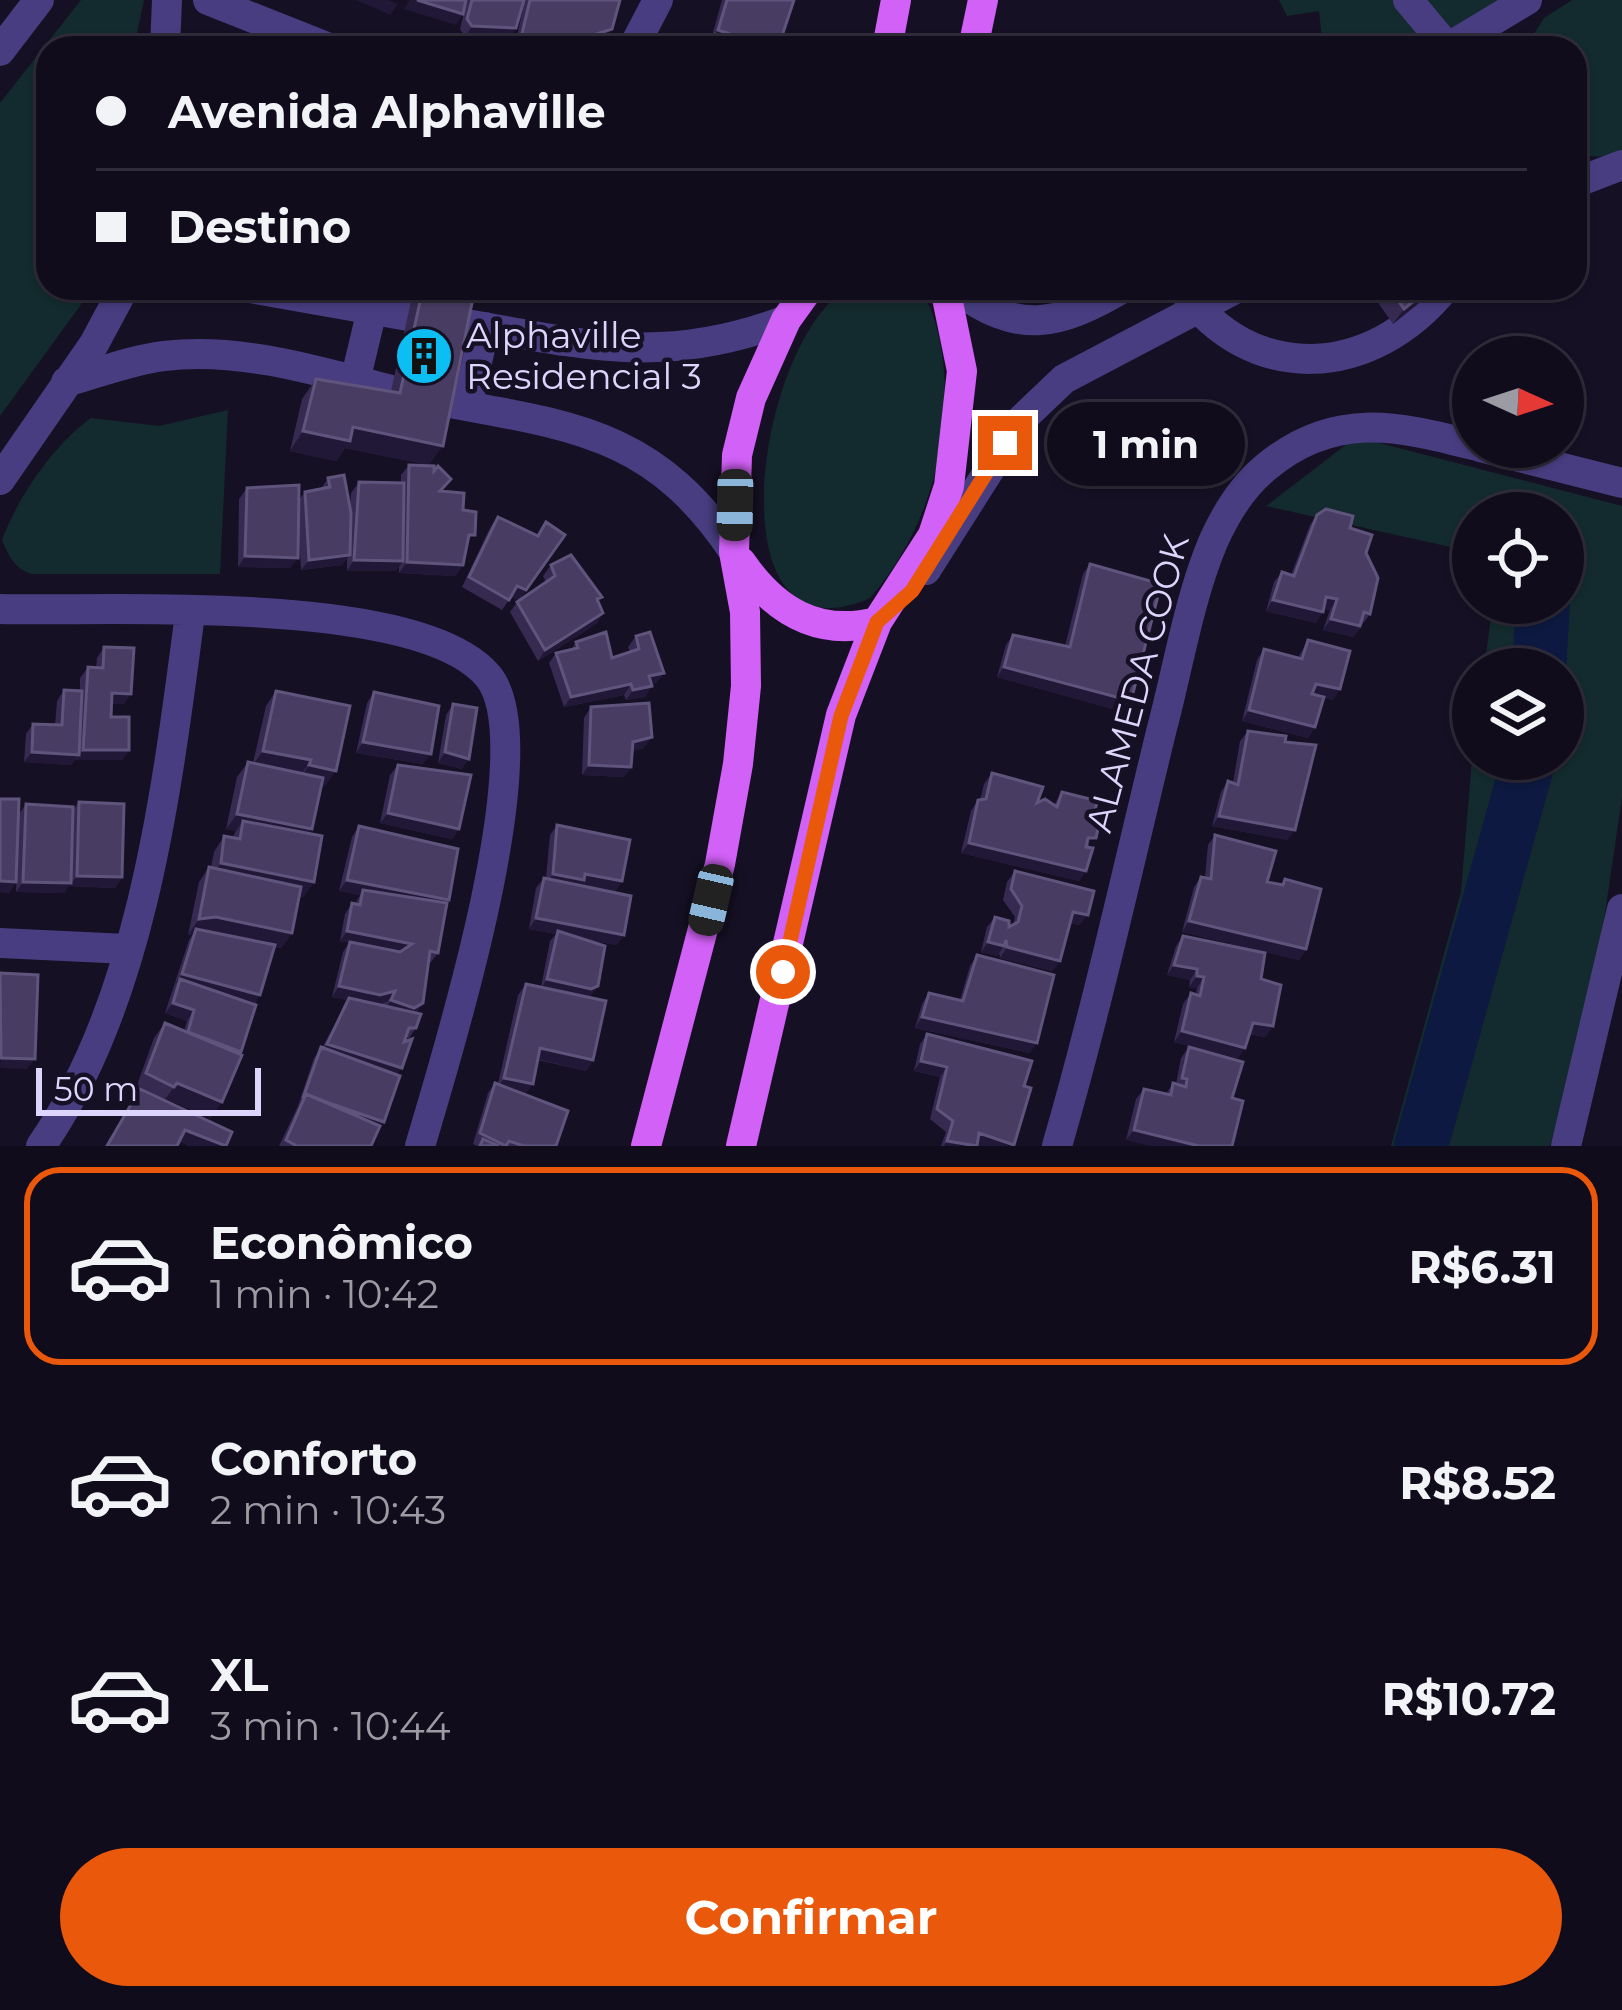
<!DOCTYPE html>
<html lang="pt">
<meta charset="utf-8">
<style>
:root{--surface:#100c1b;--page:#1e1a28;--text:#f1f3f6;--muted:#9c9ba3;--line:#302c3a;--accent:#ea580c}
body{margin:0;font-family:Montserrat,sans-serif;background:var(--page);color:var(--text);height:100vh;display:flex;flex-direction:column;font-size:45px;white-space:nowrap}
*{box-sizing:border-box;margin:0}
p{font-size:39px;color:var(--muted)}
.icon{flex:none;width:66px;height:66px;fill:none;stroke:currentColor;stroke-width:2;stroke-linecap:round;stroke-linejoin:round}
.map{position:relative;height:1146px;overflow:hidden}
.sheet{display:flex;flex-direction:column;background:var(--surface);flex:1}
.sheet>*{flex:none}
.top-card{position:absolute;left:36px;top:36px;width:1551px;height:264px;border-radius:36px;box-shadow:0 3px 9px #0004,0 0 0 3px var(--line);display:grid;align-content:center;height:264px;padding:0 60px;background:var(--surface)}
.needle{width:78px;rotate:93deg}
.controls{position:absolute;left:1452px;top:336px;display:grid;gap:24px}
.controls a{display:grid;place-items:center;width:132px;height:132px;border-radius:50%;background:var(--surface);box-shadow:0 3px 9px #0004,0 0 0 3px var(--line);font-size:60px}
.scale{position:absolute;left:36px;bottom:30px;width:225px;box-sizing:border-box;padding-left:12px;border:6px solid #ded5fd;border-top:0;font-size:33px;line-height:42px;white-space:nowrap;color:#ded5fd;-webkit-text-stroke:9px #161024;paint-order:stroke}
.end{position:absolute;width:54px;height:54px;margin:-27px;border:15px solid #ea580c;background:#fff;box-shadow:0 0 0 6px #fff}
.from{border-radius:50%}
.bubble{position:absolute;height:84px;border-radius:42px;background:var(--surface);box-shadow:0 3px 9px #0004,0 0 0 3px var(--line);font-size:39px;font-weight:700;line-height:84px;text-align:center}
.car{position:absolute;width:36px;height:72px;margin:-36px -18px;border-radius:15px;box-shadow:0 0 9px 3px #0007;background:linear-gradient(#222 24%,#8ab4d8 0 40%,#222 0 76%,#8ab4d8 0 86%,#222 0)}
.top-card b{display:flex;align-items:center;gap:42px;height:114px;font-size:45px}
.top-card b+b{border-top:3px solid var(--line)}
.top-card i{width:30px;height:30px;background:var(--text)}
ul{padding:21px 0 0;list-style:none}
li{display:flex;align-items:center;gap:36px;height:198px;margin:0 24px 18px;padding:0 36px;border:6px solid transparent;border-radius:36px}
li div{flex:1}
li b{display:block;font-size:45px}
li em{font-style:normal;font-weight:700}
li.active{border-color:var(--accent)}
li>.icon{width:108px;height:108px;stroke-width:1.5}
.primary-button{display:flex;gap:24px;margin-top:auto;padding:24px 60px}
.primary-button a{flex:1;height:138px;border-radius:72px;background:var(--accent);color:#fff;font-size:48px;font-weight:700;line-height:138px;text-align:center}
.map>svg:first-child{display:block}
.green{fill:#132b2e}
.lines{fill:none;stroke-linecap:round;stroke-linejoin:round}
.river{stroke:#0d1940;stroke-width:54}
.minor{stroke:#483d80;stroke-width:30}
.major{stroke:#d261f7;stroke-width:30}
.wall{fill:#362a51}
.shaded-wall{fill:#211837}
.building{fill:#483c63;stroke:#5f547c;stroke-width:3}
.route{stroke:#ea580c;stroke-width:15}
.labels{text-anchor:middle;stroke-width:9;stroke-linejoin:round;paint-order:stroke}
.poi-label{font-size:36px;fill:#ded5fd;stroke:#161024;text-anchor:start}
.street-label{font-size:36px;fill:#ded5fd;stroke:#161024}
</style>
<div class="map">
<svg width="1622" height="1146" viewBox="0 0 1622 1146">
<rect width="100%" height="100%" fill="#161024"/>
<path class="green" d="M81,0H144L134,48H48V288H93L0,416V103Z
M1279,0H1510L1423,48H1323L1319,11L1287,16Z
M1572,0H1622V157L1575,156V48H1525L1544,18Z
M848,288C866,288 897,282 913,289C930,296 935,321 939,337C958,428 931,528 870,598C709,669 756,341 848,288Z
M228,410L220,574H31C14,568 9,556 2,540C18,497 54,444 91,418L159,426Z
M1356,437L1622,506V797L1593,995L1550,1146H1391L1461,892L1473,747V759H1563V669H1484L1493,603H1563V513H1473V552L1266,506Z"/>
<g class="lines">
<path class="river" d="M1539,669L1543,603
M1421,1146L1529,759"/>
<path class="minor" d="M208,0L329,48
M1408,0L1448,48
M165,48L167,0
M633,48L658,0
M1447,48L1527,0
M0,51L39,0
M1575,183L1622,165
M250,288L408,316
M955,288C1018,336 1058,326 1123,288
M1182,288C1252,387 1372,378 1445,288
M456,322C580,344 664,367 786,320
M355,381L372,310
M66,382C98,373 131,360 164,356C241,347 318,371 391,390
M440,401C572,426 654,432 734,552
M467,406L485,327
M1480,447L1622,483
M0,480L94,344L124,288
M926,570L1021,420L1064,379L1237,288
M0,609C109,612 419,593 488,676C545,744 445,1061 420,1146
M0,943L127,949
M41,1146C143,999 167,787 190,614
M1057,1146C1097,1008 1128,867 1162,728C1178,668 1189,599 1213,542C1225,515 1242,487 1265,468C1333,411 1395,425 1473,445
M1566,1146L1622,909"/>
<path class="major" d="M887,48L896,0
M973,48L983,0
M741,562C774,610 817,637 877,622
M646,1146L720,864L738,764L746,686L745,612L734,552L737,455L751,398L786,320L809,288
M741,1146L841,715L877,622L933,535L949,486L962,371L945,288"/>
</g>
<path class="wall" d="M467,0H524L509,39L465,37L460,29Z
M525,0H620L605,39L578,48H527L515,45Z
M722,0H794L711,40Z
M414,288H475L429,465L345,448L336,461L290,451L302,399L316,379L391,391Z
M1381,288H1430L1419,303L1393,324L1374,297Z
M409,465L463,510L467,546L463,565L455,576L399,573V566L396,571H347V558L342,565L301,570L298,518L290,568L238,567L239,499L247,488L298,501L305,492L321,489L328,478L350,509L351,493L359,482L401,483V475Z
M1317,515L1350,528L1366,553L1370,614L1353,637L1323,630L1330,610L1324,609L1316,623L1266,611L1274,582L1282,572L1291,575L1310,525Z
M498,517L537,535H565L519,600L511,597L502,610L462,587L490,528Z
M1090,564L1131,701L1124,712L997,677L1006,645L1013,635L1065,646L1083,574Z
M551,565L598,602L603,613L596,624L538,661L510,612L517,602L546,582L543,576Z
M636,636L664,673L656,683L652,684L645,697L626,700L624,695L564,707L549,663L556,653L571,650L576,642L612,658L630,652L628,647Z
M1308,640L1333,700L1324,698L1315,727L1308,738L1242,721L1257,660L1264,649L1298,658Z
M104,647L124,704H111V717L129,750L122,760H76V758L71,765L24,762L26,734L33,724L55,725L57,701L64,690L80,691V678L88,667L96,668L97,658Z
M276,691L325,786L321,785L309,833L314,882L303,897L299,896L292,933L281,948L274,947L239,1054L211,1118L166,1099L164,1101L226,1146H190L179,1141L177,1146H105L140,1090L136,1088L154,1038L165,1023L184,1031L187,1021L165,1013L189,940L193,934L188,935L199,882L209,867H211L214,852L224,836L232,838L236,831L226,829L237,777L248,762L253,763L266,706Z
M374,692L423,764L356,753L367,703Z
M453,704L462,769L438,763L446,715Z
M591,707L644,748L632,751L631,767L624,777L582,775L584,718Z
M1248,731L1288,840L1212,826L1221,792L1228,781L1233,783L1240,741Z
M398,765L459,829L452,839L380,823L390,775Z
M992,773L1037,803L1054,805L1062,792L1092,817L1086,871L1079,881L961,853L971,811L978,800H980L984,784Z
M0,799L19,814L26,804L73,810L79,802L122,877L115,888L69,886V885L64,893L16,892L17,868L16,882L9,893L0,892Z
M557,825L622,881L615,891L580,885L617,945L583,939L598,986L589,997L593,1060L586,1071L538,1060L526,1094L556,1146H477L473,1144L488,1093L495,1083L498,1084L518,995L526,984L541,987L550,941L556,934L529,929L536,888L544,878H546L550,835Z
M359,826L446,903L438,953L430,963H428L416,1013V1028L409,1038H406L397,1075L371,1146H279L298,1106L314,1058L322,1048L348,1000L332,997L343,952L349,943L340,941L345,914L352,903L355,904L360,895L339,891L352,837Z
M1215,835L1267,882L1281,885L1285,879L1306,949L1299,960L1182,932L1194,887L1201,877H1205L1208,845Z
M1015,871L1080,925L1070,923L1060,961L1052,971L1000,958L999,953L997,956L981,952L987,927L995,917L1009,927L1013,925L1015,917L1003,900L1007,882Z
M1183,936L1261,979L1273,1026L1265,1037L1249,1034L1245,1048L1238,1058L1174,1042L1183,1004L1191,993L1196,995L1197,988L1189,987L1190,980L1167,975L1176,946Z
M977,955L1030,1053L915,1028L922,1004L929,993L960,1000L970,966Z
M927,1034L1024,1086L1013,1146H941L946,1132L930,1119L940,1077L914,1071L920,1044Z
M1189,1047L1243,1062L1126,1140L1136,1099L1144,1089L1166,1094L1173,1083L1176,1084L1181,1058Z"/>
<path class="shaded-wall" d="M356,0H388L398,4L390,15Z
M410,0H417L463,14L456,25L404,9Z
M472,26L516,28L509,39L465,37Z
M612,29L605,39L578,48H527L515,45L522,34Z
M718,30L772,48H733L710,40Z
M1430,288L1419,303L1393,324L1404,309Z
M353,427L443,446L429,465L345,448L336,461L290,451L303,431Z
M350,555L342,565L301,570L309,560Z
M245,556L298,558L290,568L238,567Z
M354,560L403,561L396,571H347Z
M407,562L463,565L455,576L399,573Z
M517,586L526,590L519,600L510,597Z
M1326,597L1337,599L1330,610L1318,608Z
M1273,600L1323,612L1316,623L1266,611Z
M603,613L596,624L538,661L545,650Z
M1331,619L1360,626L1353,637L1323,630Z
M1004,667L1131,701L1124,712L997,677Z
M664,673L656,683L642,687L649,676Z
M631,684L624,695L564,707L571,697Z
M1316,684L1340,689L1333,700L1308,694Z
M652,686L645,697L626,700L633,690Z
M112,693L131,694L124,704H104Z
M1249,710L1315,727L1308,738L1242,721Z
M652,737L644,748L626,753L633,742Z
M363,742L431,754L423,764L356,753Z
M83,750H129L122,760H76Z
M263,751L311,760L300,776L252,766Z
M32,752L79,755L71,765L24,762Z
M445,752L469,759L462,769L438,763Z
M309,765L336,771L325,786L299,780Z
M589,765L631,767L624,777L582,775Z
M388,813L459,829L452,839L380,823Z
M237,814L312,829L301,845L243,821L236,831L226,829Z
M1219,816L1295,830L1288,840L1212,826Z
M969,843L1086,871L1079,881L961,853Z
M221,863L314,882L303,897L210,879Z
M553,874H585L622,881L615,891L580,885L546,884Z
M77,876L122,877L115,888L69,886Z
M347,880L449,900L441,910L363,890L360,895L339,891Z
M0,881L16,882L9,893L0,892Z
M23,882L71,883L64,893L16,892Z
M1073,912L1088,915L1080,925L1065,922Z
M216,917L292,933L281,948L196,929L193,934L188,935L199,919Z
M536,918L624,935L617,945L529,929Z
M1189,921L1306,949L1299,960L1182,932Z
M347,931L412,944L405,955L340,941Z
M988,942L1004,946L997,956L981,952Z
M1007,947L1060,961L1052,971L1000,958Z
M1174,965L1197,969L1190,980L1167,975Z
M182,974L260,995L253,1006L180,979L174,985Z
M1197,976L1204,977L1197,988L1189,987Z
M547,979L598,986L590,997L583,999L540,990Z
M339,986L395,991L387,1002L373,1006L332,997Z
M391,1000L423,1003L416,1014L384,1011Z
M173,1003L194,1010L187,1021L165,1013Z
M922,1017L1037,1043L1030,1053L915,1028Z
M1253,1023L1273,1026L1265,1037L1246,1033Z
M1182,1031L1245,1048L1238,1058L1174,1042Z
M327,1044L402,1068L394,1079L319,1054Z
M540,1048L593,1060L586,1071L533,1058Z
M1,1058L35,1059L27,1069L0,1068Z
M921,1061L947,1067L940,1077L914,1071Z
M504,1078L533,1084L525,1095L497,1089Z
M177,1083L222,1102L211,1118L166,1099L163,1102Z
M305,1096L384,1122L377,1132Z
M185,1130L223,1146H190L177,1140Z
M1134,1130L1199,1146H1150L1126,1140Z
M979,1133L1013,1146H978Z
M947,1141L969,1146H944Z"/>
<path class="building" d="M417,0H466L463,14Z
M472,0H524L516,28L472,26L467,19Z
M530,0H620L612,29L563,45L522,34Z
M727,0H794L778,48H772L718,30Z
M715,34L746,48H704Z
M423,288H475L443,446L353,427L350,441L303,431L316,379L400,393Z
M1390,288H1430L1404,309Z
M409,465L434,466V471L438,466L451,479L440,491L464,493L463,510L476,512L475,535H469L463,565L407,562Z
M344,475L351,513L350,555L309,560L305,492L330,487L328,478Z
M359,482L404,483L403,561L354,560Z
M299,485L298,558L245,556L247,488Z
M1326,509L1353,516L1350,528L1372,535L1366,553L1378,578L1370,614L1364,612L1360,626L1331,619L1337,599L1326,597L1323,612L1273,600L1282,572L1294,576L1317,515Z
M498,517L538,536L546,522L565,535L526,590L517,586L509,600L469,577Z
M571,555L602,597L597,599L603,613L545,650L517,602L555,576L551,565Z
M1090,564L1161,584L1131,701L1004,667L1013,635L1070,647Z
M606,632L612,658L639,649L636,636L650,632L664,673L649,676L652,686L633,690L631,684L571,697L556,653L578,648L576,642Z
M1308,640L1350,651L1340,689L1316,684L1312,694L1324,697L1315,727L1249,710L1264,649L1302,659Z
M104,647L134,648L131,694L112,693L111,717H129V750H83L88,667L103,668Z
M64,690L82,691L79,755L32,752L33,724L62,725Z
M276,691L350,706L336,771L309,765L311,760L263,751Z
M374,692L439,706L431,754L363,742Z
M649,703L652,737L633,742L631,767L589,765L591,707Z
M453,704L477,708L469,759L445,752Z
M1248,731L1286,736L1285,742L1316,745L1295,830L1219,816L1228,781L1238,785Z
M248,762L323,778L312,829L237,814Z
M398,765L471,775L459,829L388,813Z
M992,773L1043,787L1037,803L1045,799L1057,807L1062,792L1098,801L1092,817L1100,820L1096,838H1088L1086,847L1093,848L1086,871L969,843L978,800L986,799Z
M0,799H19L16,882L0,881Z
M79,802L124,804L122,877L77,876Z
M26,804L73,807L71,883L23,882Z
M243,821L322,836L314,882L221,863L224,836L240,839Z
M557,825L630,840L622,881L585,874L584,880L553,874Z
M359,826L458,849L449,900L347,880Z
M1215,835L1276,851L1267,882L1283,885L1285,879L1321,889L1306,949L1189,921L1201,877L1211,879Z
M209,867L301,887L292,933L216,917L199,919Z
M1015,871L1094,891L1088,915L1073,912L1060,961L1007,947L1006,940L1004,946L988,942L995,917L1009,921V927L1018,922L1022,906L1011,889Z
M544,878L631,896L624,935L536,918Z
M363,890L447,903L438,953L430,951L423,1003L414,1008L391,1000L395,991L380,995L339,986L350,942L400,952L412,944L347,931L352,903L360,905Z
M196,929L275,945L260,995L182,974Z
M558,931L605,946L598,986L591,989L547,979Z
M1183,936L1265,953L1261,979L1281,985L1273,1026L1253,1023L1245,1048L1182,1031L1191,993L1200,996L1204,977L1197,976V969L1174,965Z
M977,955L1054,975L1037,1043L922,1017L929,993L963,1001Z
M0,973L38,975L35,1059L1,1058Z
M180,979L256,1005L241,1052L188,1032L194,1010L173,1003Z
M526,984L606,1001L593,1060L540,1048L533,1084L504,1078Z
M349,998L421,1014L416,1028H409L404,1042L412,1039L402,1068L327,1044Z
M165,1023L242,1055L222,1102L177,1083L174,1087L146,1073Z
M927,1034L1032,1061L1024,1086L1031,1088L1014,1145L979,1133L977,1146L947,1141L953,1121L937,1109L947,1067L921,1061Z
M321,1047L400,1076L384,1122L326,1102L306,1094L304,1095Z
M1189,1047L1243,1062L1232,1098L1243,1101L1232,1146H1199L1134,1130L1144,1089L1171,1095L1173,1083L1186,1087L1187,1079L1182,1078Z
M495,1083L568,1111L556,1146H524L509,1141L506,1146L480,1133Z
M140,1089L232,1132L226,1146L185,1130L177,1146H107Z
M306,1094L380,1126L371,1146H297L286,1140Z
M483,1139L499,1146H480Z"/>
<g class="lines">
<path class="route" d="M783,972L841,716L877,622L912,591L1005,443"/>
</g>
<defs>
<g id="building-disc" transform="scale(3)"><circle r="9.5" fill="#0cbef1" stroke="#161024"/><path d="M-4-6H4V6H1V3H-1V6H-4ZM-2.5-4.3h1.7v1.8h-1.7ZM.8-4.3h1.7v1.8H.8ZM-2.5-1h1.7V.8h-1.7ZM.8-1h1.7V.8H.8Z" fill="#111"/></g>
</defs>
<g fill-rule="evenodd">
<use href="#building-disc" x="424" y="356"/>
</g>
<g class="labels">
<g class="poi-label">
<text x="466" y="348">Alphaville<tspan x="466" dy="41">Residencial 3</tspan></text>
</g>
<g class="street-label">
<text transform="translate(1137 683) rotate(-75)" y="13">ALAMEDA COOK</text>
</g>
</g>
</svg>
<div class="controls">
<a><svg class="needle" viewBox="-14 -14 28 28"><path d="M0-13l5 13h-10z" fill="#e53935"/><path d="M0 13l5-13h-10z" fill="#9c9ba3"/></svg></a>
<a><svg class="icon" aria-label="locate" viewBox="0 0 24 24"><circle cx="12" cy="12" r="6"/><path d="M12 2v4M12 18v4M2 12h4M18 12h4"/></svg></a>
<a><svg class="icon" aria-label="layers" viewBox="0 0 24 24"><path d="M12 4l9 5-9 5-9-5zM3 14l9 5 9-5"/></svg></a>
</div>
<div class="scale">50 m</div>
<i class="end from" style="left:783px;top:972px"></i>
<i class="end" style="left:1005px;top:443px"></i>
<div class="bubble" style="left:1047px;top:402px;width:198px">1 min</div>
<i class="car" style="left:735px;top:505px;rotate:181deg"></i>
<i class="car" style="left:711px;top:900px;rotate:193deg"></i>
<div class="top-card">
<b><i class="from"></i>Avenida Alphaville</b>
<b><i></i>Destino</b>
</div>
</div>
<section class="sheet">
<ul>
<li class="active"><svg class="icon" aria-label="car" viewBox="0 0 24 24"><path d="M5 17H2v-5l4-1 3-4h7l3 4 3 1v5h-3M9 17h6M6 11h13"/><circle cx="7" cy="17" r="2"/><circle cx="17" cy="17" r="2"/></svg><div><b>Econômico</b><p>1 min · 10:42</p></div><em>R$6.31</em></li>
<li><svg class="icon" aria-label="car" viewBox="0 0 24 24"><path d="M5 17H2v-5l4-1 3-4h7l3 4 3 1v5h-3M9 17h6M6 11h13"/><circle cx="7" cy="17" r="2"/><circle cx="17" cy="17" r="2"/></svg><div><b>Conforto</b><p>2 min · 10:43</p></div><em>R$8.52</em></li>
<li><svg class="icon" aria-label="car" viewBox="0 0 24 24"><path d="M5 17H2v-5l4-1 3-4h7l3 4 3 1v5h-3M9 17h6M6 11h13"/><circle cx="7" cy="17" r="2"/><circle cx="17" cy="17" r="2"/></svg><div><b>XL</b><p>3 min · 10:44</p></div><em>R$10.72</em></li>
</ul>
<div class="primary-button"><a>Confirmar</a></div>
</section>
